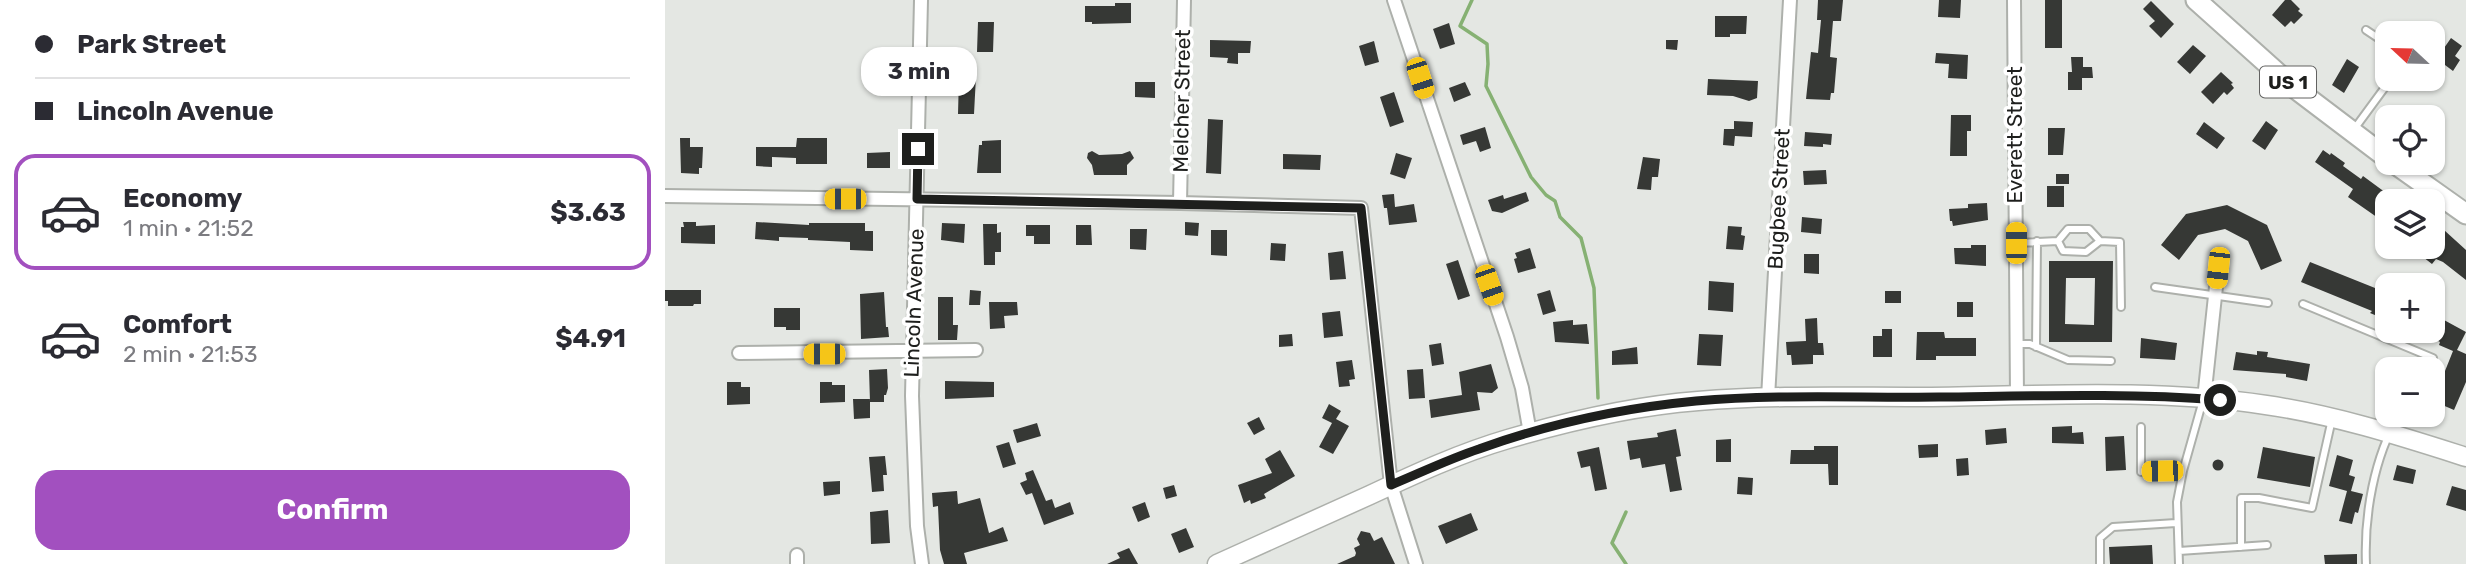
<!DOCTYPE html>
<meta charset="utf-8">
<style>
:root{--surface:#fff;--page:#f7f7f7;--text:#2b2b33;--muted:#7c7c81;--line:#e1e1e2;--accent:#a250bf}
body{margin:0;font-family:Rubik,sans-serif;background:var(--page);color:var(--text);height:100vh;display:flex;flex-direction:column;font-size:26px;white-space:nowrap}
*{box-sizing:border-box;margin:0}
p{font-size:23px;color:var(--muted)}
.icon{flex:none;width:38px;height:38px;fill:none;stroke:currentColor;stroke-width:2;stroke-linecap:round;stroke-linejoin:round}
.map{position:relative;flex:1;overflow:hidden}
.sheet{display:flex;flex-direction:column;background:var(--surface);width:665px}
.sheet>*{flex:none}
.hud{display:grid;align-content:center;height:154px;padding:0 35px;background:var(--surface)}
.needle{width:46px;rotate:292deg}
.tools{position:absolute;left:1710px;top:21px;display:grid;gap:14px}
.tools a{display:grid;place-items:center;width:70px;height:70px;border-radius:14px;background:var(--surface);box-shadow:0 2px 5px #0004;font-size:35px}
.end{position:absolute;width:32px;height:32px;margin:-16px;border:9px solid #1e1f1d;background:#fff;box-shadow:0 0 0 4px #fff}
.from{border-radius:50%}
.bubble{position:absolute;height:49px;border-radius:21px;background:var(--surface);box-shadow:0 2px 5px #0004;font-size:23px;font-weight:700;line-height:49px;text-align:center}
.car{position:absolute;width:21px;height:42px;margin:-21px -10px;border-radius:9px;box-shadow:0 0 5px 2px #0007;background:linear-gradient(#f5c518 24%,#345 0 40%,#f5c518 0 76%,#345 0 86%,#f5c518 0)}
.hud b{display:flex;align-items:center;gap:24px;height:66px;font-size:26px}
.hud b+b{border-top:2px solid var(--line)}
.hud i{width:18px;height:18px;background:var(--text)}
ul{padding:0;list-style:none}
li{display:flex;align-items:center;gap:21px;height:116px;margin:0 14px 10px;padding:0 21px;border:4px solid transparent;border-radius:21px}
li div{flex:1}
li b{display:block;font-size:26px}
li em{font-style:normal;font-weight:700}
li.on{border-color:var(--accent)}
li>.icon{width:63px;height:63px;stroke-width:1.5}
.button{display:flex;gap:14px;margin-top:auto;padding:14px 35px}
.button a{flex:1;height:80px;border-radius:21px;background:var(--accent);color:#fff;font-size:28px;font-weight:700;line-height:80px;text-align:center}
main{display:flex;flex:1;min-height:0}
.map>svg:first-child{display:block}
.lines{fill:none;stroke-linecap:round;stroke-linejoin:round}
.stream{stroke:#86b173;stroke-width:3.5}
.building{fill:#363835;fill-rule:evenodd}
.lane-casing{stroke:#adb0ab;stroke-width:10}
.street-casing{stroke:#adb0ab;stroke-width:16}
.secondary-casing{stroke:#adb0ab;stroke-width:21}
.primary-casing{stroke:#adb0ab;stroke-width:23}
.lane{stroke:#fff;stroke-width:6}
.street{stroke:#fff;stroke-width:12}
.secondary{stroke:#fff;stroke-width:18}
.primary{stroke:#fff;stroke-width:19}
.route{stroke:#1e1f1d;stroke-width:9}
.labels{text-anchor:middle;stroke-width:7;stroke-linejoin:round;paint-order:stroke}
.shield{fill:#fff;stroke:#626261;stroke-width:2}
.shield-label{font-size:19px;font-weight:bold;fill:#1e1f1d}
.street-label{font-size:21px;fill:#1e1f1d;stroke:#fff}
</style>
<main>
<section class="sheet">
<div class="hud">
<b><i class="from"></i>Park Street</b>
<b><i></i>Lincoln Avenue</b>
</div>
<ul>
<li class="on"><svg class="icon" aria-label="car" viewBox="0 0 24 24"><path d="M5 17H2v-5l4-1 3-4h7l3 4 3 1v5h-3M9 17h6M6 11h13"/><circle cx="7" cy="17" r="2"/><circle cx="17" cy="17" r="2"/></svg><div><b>Economy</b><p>1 min · 21:52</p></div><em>$3.63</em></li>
<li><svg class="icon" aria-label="car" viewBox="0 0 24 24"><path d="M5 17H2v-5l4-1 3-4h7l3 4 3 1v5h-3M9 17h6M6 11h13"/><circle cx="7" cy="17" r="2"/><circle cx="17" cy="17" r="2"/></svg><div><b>Comfort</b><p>2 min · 21:53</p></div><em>$4.91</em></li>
</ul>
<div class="button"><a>Confirm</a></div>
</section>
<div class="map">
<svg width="1801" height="564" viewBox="0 0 1801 564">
<rect width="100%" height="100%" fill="#e4e7e3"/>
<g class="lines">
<path class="stream" d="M807,0L795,26L822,44L823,64L821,86L866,177L881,195L890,201L895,217L916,238L929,288L933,398
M961,564L947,543L961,512"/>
</g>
<path class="building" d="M1153,0H1178L1176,21H1168L1165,57L1172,58L1169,93H1166L1165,100L1141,99L1146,52L1153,53L1156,20H1152Z
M1274,0H1296L1295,18L1273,17Z
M1380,0H1397V48H1380Z
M1620,0H1626L1635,9L1633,11L1638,15L1629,24L1626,21L1620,27L1607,15Z
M1486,1L1509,24L1496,38L1484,26L1490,21L1478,9Z
M450,3H466V23L427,24V22H420V6H450Z
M1050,16H1082L1081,34H1065V37H1050Z
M313,22H329L328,52H312Z
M784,23L790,44L775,49L768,29Z
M1786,38L1797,46L1790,56L1795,60L1788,71L1780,65L1768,83V64Z
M545,40L586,41L585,53H573V64L562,63L563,58L545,57Z
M1001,40H1013L1012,50L1001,49Z
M709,41L714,62L700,66L694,46Z
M1528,45L1541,56L1525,74L1512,62Z
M1271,53L1303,55L1302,79L1283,78L1284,64L1270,63Z
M1406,57H1418V67H1427L1428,78H1417V90H1403V72H1407Z
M1682,59L1694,67L1679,93L1667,85Z
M1556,72L1568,83L1566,84L1569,88L1562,95L1559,92L1548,104L1536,92Z
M294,76H311L309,114H293Z
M1043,79L1093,81L1092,98L1084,101L1068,96L1042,95Z
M470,82H490V98L470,97Z
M800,82L806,95L789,102L784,88Z
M729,92L739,122L725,127L715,97Z
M1286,115H1306V131H1302V156H1285Z
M543,119L558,120L556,174L541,173Z
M1069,121L1088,122L1087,137L1070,136L1069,146L1058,145L1059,129H1069Z
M1601,121L1613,130L1600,150L1587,141Z
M1539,122L1560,138L1552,149L1531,134Z
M820,127L826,148L815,152L811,141L798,145L795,135Z
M1383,128H1400L1398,155H1383Z
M1140,132L1167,134L1166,145L1158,144V147L1139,146Z
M15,138H25V147H38L37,168H34V174L16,173Z
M132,138H162V164H131V158L107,157V167L91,166V147H131Z
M336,140V173H312L314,145H317V141Z
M1658,150L1665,155L1666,153L1680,163L1678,166L1696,179L1698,176L1732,201H1722V213L1716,220L1683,197L1688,189L1650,162Z
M427,151L434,155L457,154L465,151L469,158L462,165V175H429L427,165L422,158L423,153Z
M225,152V168H202V153Z
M731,153L747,158L740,179L725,174Z
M618,154L656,155L655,170L618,169Z
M978,157L995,159L993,177H987L986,190L972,189Z
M1161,170L1162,184L1139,185L1138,171Z
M1391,174H1404V184H1391Z
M1382,186H1399V207H1382Z
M861,192L864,201L837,213L827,211L823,200L838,195L839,199Z
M729,194L730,207L749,204L752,222L724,225L722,208H719L717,195Z
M1322,203L1323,220L1288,226L1287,221H1285L1284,209L1303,208V204Z
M1562,205L1602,225L1617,261L1596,270L1583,241L1560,229L1533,235L1514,260L1496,245L1521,214Z
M1137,217L1157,219L1156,234L1136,232Z
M18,222H31V226L50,225V244L16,243V227H19Z
M91,222L144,225V223H200V231H208V251L185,250V242L143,240V238L114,237V241L90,239Z
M520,222L534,223L533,236L520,235Z
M277,223L300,224L299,243L276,240Z
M318,224H332V233L336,232V252H330V265H319Z
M361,225H385V244H369V236H361Z
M411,225H426L427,245H411Z
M1063,226L1077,227L1076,235L1080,236L1078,250L1061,249Z
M465,229H482L481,250L465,249Z
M546,230H562V256L546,255Z
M1779,230L1801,250V280L1778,262L1771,259L1767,264L1758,257Z
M606,243L621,244L620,261L605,260Z
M1306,245H1321V266L1290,264L1289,248H1306Z
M865,248L871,268L853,273L849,259L852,258L850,253Z
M678,251L681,279L665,280L663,253Z
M1139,254H1154V274L1139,273Z
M793,260L805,296L793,300L781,264Z
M1384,261H1448L1447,342H1384ZM1401,278H1430L1429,325L1400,324Z
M1645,262L1715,290L1714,293L1722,297V320L1705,313L1707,311L1636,282Z
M1044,281L1069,283L1068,312L1043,310Z
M0,290H36V304H29L28,306H3V301H0Z
M305,290L316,291L315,305H304Z
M885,290L891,311L878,315L872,294Z
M1220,291H1236V303H1220Z
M219,292L221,327H223L224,337L196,339L195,294Z
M273,297H288V325H293L292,340H273Z
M324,302H352L353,315L339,316L340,328L325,329Z
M1292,302H1308V317H1292Z
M109,308H135V330H121V327H109Z
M675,311L678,336L659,338L657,313Z
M1768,314L1801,332L1792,350L1801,354V382L1789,410L1768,401L1788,351L1774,345L1775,342L1768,338Z
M1152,318L1153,343H1158L1159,355H1148V364L1127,365L1126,355H1122L1121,342L1141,341L1140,319Z
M908,320V325L922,324L924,344L890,342L888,322Z
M1217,329H1227V357H1208V336H1217Z
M1252,332H1279L1280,338H1311V356H1271V360H1251Z
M627,334L628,346L614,347V335Z
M1034,334L1058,335L1056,366L1032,365Z
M1476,338L1512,343L1510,360L1475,358Z
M776,343L779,364L767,366L764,345Z
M972,347L973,364L947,365V351Z
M1592,351L1603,352L1602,357L1645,364L1642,381L1621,377V374L1568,370L1571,352L1592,355Z
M687,360L690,379L684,380L685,386L674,387L671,362Z
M826,364L833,388L827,393L812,392L815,410L766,418L764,400L797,395L794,372Z
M222,369L223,388L221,395H219V402H205L204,370Z
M758,369L760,398L744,399L742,370Z
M280,381L329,382V397L280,399Z
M62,382H76V387H85V404L62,405Z
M155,382H167V385H180V402L155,403Z
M188,399H205V418L189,419Z
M664,404L676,411L671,419L684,426L668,454L654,447L667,423L657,418Z
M594,417L600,429L589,435L582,423Z
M372,423L376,436L352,443L348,430Z
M1407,426V433L1418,432L1419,444L1387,443V427Z
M1341,428L1342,443L1321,445L1320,430Z
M1011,429L1016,456L1011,457L1017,490L1005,492L1000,464L977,468L975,458L965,460L962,441L993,437L992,433Z
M1459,436L1461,470L1441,471L1440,437Z
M1066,439V462H1051V440Z
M344,442L351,464L338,468L331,446Z
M1273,444V457L1254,458L1253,445Z
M1149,446H1173V485H1164L1163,464H1125L1126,450H1149Z
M934,447L942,489L930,491L925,466L916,468L912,452Z
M1598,447L1650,457L1645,487L1592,478Z
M615,450L630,476L599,494L601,498L586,504L585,500L579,503L573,485L607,473L600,459Z
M1672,455L1688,460L1684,475L1690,477L1686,491L1698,494L1693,513L1690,512L1687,524L1674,521L1682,491L1664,486Z
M220,456L222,475H218L219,491L207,492L204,457Z
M1303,458L1304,475L1292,476L1291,459Z
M1547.5 465a5.5 5.5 0 1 1 11 0a5.5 5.5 0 1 1-11 0Z
M1732,465L1751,470L1748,484L1728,480Z
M368,470L381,501L387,499L390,508L405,502L409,514L379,525L367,493L361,495L355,483L362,480L360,473Z
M1073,477L1088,478L1087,495L1072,494Z
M175,481V494L159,496L158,482Z
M509,485L512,496L501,499L498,488Z
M1787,486L1801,490V511L1781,505Z
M292,491L293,504L315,498L324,533L338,527L343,541L299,553L302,564H279L275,550L273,506L268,507L267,493Z
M480,502L485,517L473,522L467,507Z
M223,510L225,543L206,544L205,512Z
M806,513L813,530L781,544L773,526Z
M521,528L529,547L514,553L506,534Z
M696,531L705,533L709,541L717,537L730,564H672L690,556L691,553L689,548L695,545L692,539Z
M1487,545L1488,564H1445L1444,547Z
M464,548L473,564H442L455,558L452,553Z
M1692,554V564H1660L1659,555Z"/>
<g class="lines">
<g class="lane-casing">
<path id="lane" d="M1701,30L1722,44
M1690,128L1726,79
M1393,241L1398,251L1421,252L1435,241L1455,242L1456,307
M1393,241L1403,229H1424L1435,241
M1351,243L1393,241
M1490,287L1603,303
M1638,304L1768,358L1761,369
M1351,344H1365L1403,360L1446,361
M1371,347L1372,241
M1476,427V472L1518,471
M1576,547V498H1594L1647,508L1667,419
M1514,551L1602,545
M1435,564V538L1448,527L1511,523
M1514,564L1512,502L1518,471L1538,400
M1701,564C1699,515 1709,457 1734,415"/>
</g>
<g class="street-casing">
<path id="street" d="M256,0L247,396L252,526L257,564
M729,0L842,337L857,388L865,433
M1349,0L1352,396
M0,196L515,203L696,208L726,485L751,564
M515,203L519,0
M74,353L311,350
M1103,398L1125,0
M1539,399L1553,268
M132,555V564"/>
</g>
<g class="secondary-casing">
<path id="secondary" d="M552,564C603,541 654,518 705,495C750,474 795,453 843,439C904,421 968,406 1033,401C1105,395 1179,397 1252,397C1368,396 1487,388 1601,405C1670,415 1735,436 1801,457"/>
</g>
<g class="primary-casing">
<path id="primary" d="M1531,0L1627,86L1722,158
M1729,163L1801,214"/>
</g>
<use href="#lane" class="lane"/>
<use href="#street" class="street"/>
<use href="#secondary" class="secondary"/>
<use href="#primary" class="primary"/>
</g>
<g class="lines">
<path class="route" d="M253,149L252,199L696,208L726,485C755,473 784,459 814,449C883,424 958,408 1031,401C1111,394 1193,398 1274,397C1368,396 1462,393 1555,400"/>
</g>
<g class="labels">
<rect class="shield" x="1595" y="66.5" width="56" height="31" rx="5"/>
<g class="shield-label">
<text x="1623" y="89">US 1</text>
</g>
<g class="street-label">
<text transform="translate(517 101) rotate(-89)" y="7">Melcher Street</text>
<text transform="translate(1350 135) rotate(-90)" y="7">Everett Street</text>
<text transform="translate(1114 199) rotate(-87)" y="7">Bugbee Street</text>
<text transform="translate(249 303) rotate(-88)" y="7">Lincoln Avenue</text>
</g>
</g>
</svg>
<div class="tools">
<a><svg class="needle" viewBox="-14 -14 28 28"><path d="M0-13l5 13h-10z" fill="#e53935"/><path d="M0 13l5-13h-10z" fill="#7c7c81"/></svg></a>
<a><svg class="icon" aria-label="locate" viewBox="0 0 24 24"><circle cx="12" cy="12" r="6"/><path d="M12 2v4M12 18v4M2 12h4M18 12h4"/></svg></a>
<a><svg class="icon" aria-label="layers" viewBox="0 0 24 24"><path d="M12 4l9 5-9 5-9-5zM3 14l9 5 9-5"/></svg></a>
<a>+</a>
<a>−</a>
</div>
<i class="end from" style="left:1555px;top:400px"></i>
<i class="end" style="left:253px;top:149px"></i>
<div class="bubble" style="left:196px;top:47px;width:116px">3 min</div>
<i class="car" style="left:755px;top:78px;rotate:162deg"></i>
<i class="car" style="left:180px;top:199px;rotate:270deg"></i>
<i class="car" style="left:1351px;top:243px;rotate:0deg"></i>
<i class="car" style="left:1553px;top:268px;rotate:186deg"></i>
<i class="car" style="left:824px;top:285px;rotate:161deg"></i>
<i class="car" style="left:159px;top:354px;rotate:270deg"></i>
<i class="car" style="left:1497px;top:471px;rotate:269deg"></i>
</div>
</main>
